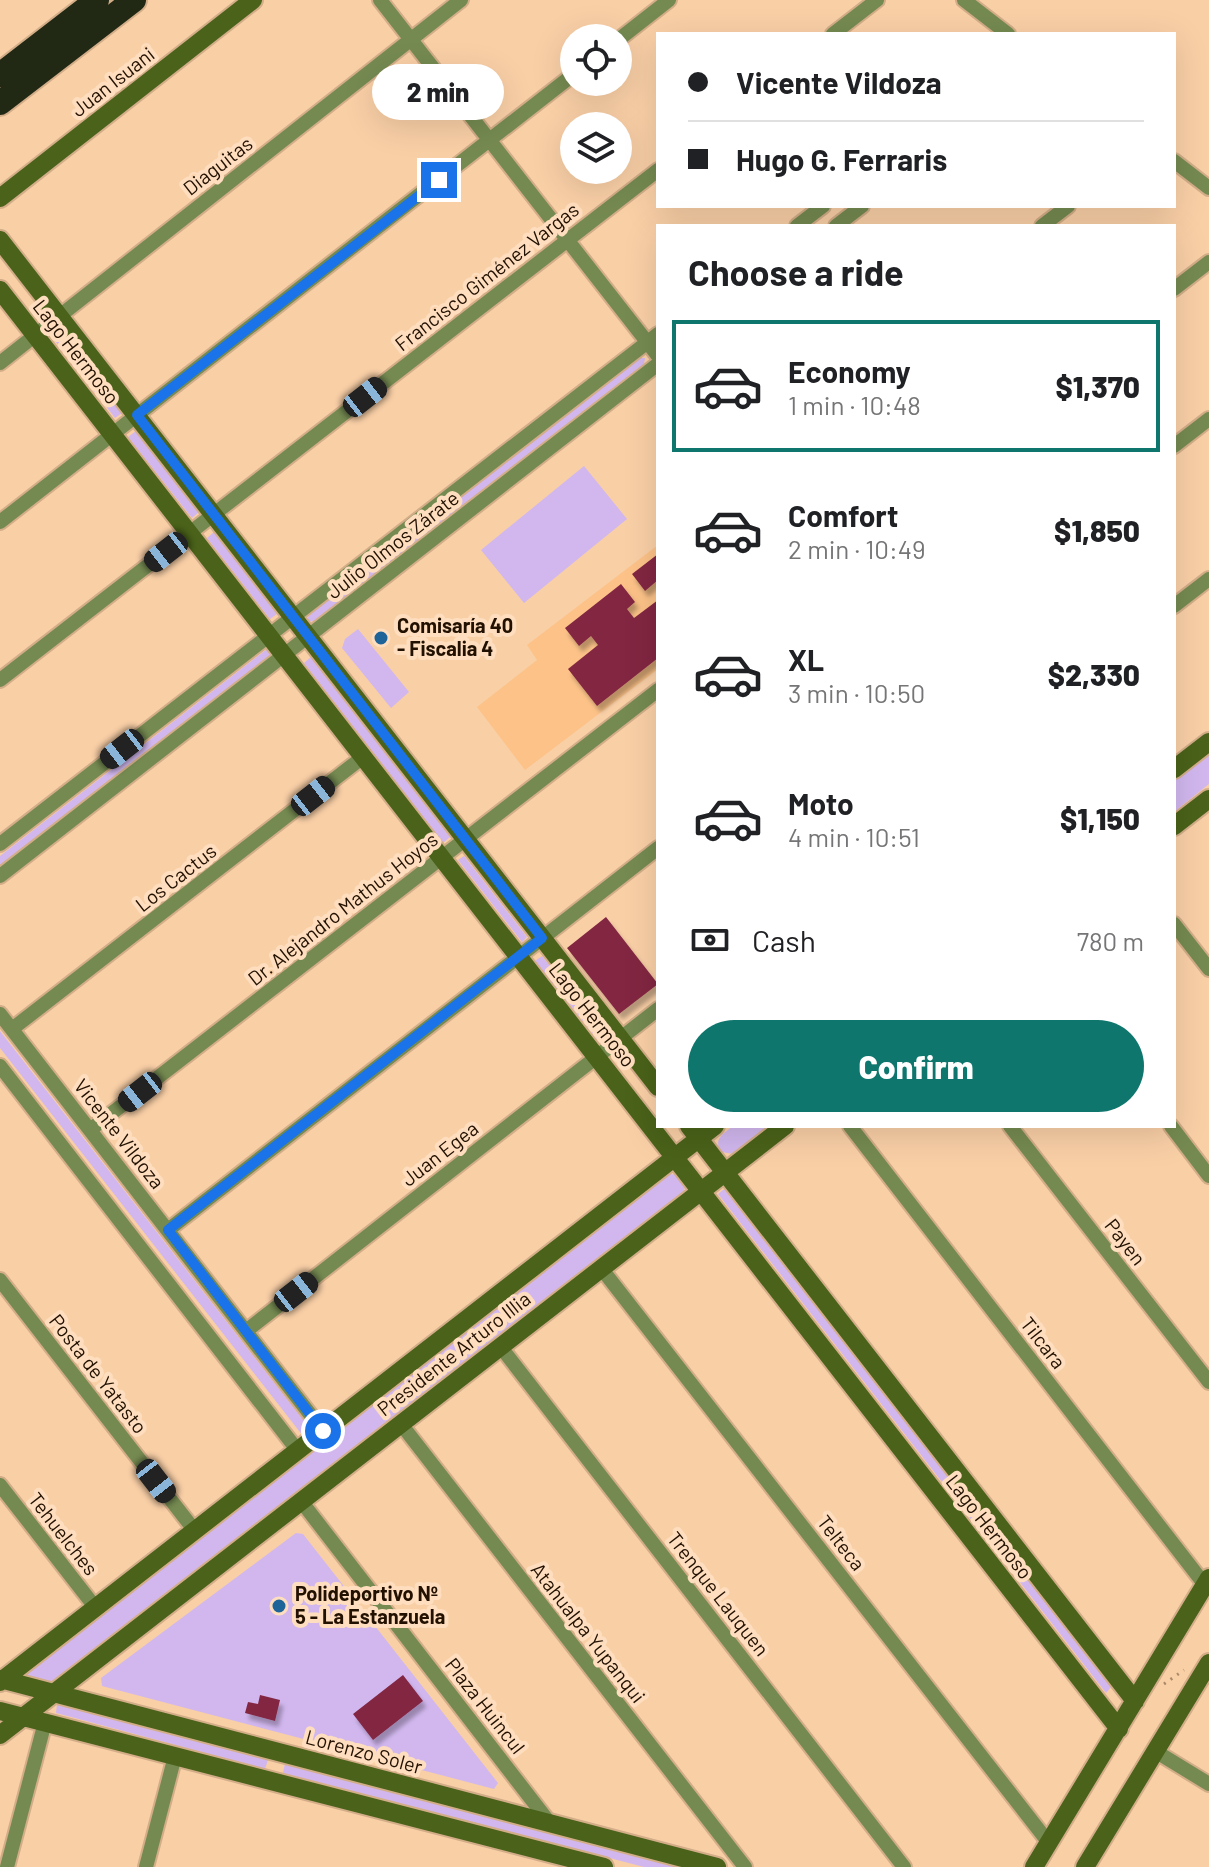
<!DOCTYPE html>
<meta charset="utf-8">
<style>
:root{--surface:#fff;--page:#f6f6f6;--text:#202124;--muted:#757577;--line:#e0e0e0;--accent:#0f766e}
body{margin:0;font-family:Barlow,sans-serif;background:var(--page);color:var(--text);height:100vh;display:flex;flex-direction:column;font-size:30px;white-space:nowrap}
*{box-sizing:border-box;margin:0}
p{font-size:26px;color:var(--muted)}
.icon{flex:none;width:44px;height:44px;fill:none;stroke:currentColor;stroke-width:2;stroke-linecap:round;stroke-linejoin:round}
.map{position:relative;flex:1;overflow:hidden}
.sheet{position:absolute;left:656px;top:224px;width:520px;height:904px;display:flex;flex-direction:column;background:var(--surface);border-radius:0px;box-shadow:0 8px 32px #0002}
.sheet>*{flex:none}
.top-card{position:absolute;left:656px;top:32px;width:520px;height:176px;border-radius:0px;box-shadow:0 8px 32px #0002;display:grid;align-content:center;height:176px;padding:0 32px;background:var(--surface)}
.fabs{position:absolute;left:560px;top:24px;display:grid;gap:16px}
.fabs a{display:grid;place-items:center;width:72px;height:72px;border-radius:50%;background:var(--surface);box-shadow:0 8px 32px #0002;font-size:40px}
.end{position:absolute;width:36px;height:36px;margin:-18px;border:10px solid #1a73e8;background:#fff;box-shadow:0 0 0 4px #fff}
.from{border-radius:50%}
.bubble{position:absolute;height:56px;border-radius:28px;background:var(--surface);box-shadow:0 8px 32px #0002;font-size:26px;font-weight:800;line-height:56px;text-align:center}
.car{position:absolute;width:24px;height:48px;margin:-24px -12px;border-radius:10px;box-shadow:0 0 6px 2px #0007;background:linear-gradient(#222 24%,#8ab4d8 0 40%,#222 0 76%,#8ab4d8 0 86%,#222 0)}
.top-card b{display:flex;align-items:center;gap:28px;height:76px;font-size:30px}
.top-card b+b{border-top:2px solid var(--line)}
.top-card i{width:20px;height:20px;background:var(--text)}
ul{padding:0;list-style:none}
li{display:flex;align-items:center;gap:24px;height:132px;margin:0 16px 12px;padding:0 16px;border:4px solid transparent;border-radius:0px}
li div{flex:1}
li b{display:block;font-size:30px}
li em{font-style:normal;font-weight:800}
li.active{border-color:var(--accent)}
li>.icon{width:72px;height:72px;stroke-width:1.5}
h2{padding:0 32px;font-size:36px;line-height:96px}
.pay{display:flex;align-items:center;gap:20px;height:88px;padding:0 32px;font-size:30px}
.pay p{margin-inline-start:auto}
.action{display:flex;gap:16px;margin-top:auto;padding:16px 32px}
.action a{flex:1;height:92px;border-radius:48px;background:var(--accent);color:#fff;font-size:32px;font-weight:800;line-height:92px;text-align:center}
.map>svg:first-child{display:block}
.built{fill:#fcc288}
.green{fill:#d1b7ee}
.building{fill:#822743;filter:url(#shadow)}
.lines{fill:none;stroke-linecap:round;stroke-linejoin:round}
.street-casing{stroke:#d2ad88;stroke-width:18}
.secondary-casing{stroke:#d2ad88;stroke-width:22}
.highway-casing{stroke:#d2ad88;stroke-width:28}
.path{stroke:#ab8969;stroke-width:3;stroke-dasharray:2 6;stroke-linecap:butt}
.street{stroke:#758a51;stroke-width:14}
.secondary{stroke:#4a6219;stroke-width:18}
.highway{stroke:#212814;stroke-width:24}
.route{stroke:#1a73e8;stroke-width:10}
.poi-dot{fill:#1e6499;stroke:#fedebf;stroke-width:3}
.labels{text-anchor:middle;stroke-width:8;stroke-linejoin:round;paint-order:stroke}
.street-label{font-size:20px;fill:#221000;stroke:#fedebf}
.poi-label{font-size:20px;font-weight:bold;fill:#221000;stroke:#fedebf;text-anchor:start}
</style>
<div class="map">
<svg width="1209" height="1867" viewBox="0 0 1209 1867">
<defs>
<filter id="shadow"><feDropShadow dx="3.5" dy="6" stdDeviation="2" flood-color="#0004"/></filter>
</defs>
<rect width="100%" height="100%" fill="#f9cfa6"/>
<path class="built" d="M658,545V669L525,770L477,707L537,660L527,645Z"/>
<path class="green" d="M59,331L122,413L115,418L52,337Z
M639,358H645L644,364L318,620L308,622V617L312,613Z
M136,431L199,512L192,518L128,437Z
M584,466L627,519L524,603L481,550Z
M214,532L277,614L270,619L207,538Z
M358,629L409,692L391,708L342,648L345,639Z
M267,649L270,650L269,656L0,868V856Z
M311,657L450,837L443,843L304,663Z
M1209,752V784L1174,812V780Z
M464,856L527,937L522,942L458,860Z
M542,956L605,1035L598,1040L535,961Z
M0,1031L311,1430L303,1436L0,1048Z
M733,1126H771L734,1154L721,1152C713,1139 723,1134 733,1126Z
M670,1174L678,1175L685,1185L684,1193L55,1681L49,1683L27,1677L25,1674L32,1667Z
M724,1189L1112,1686L1106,1693L718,1194Z
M296,1533L303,1534L498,1783L494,1789L102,1686L101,1678Z
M57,1704L268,1760L265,1769L56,1713Z
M285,1763L683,1867H644L283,1773Z"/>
<path class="building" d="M658,554V580L645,591L632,574Z
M621,584L635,602L627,609L634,618L658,600V658L597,706L568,669L598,645L591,636L579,646L565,628Z
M606,917L658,984L619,1014L567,948Z
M403,1675L423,1701L373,1740L353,1714Z
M260,1695L280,1700L275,1721L245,1713L248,1702L258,1704Z"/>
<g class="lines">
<g class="street-casing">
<path id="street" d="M380,0L658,356
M964,0L1008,34
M833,34L877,0
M618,40L669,0
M1174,161L1209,188
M797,226L823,206
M836,226L862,206
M1042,226L1068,206
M1174,289L1209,262
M0,363L461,0
M1174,446L1209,419
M0,522L574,74
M1174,606L1209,579
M0,680L658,170
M0,844L658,334
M0,876L658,364
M1174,924L1209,969
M0,1014L323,1431
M12,1029L363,757
M0,1066L298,1451
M850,1126L1205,1585
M1010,1126L1209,1382
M1171,1126L1209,1176
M90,1130L658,690
M168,1230L658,848
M601,1268L1049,1843
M0,1280L195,1531
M246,1331L658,1009
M500,1346L904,1867
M401,1424L745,1867
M0,1485L95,1607
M301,1501L549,1822
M1155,1751L1209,1784
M7,1867L45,1722
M146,1867L175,1756"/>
</g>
<g class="secondary-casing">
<path id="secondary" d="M0,198L253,0
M0,240L658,1087
M0,290L1119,1729
M1174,769L1209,742
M1174,826L1209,799
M689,1126L1135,1701
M0,1679L717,1867
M0,1682L715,1126
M0,1711L604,1867
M0,1735L785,1126
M1034,1867L1209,1578
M1085,1867L1209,1663"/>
</g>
<g class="highway-casing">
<path id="highway" d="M0,75L97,0
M0,103L134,0"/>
</g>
<path class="path" d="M1164,1684L1184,1670"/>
<use href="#street" class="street"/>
<use href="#secondary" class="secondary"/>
<use href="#highway" class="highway"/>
</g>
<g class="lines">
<path class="route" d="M323,1431L168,1230L542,938L137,415L439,180"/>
</g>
<g class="poi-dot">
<circle cx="381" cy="638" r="8"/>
<circle cx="279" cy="1606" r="8"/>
</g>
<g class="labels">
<g class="street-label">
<text transform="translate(113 82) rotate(-38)" y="7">Juan Isuani</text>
<text transform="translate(218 166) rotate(-38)" y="7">Diaguitas</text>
<text transform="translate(487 277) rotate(-38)" y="7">Francisco Giménez Vargas</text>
<text transform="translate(76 352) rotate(52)" y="7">Lago Hermoso</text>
<text transform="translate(393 545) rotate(-38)" y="7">Julio Olmos Zárate</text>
<text transform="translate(176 878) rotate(-38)" y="7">Los Cactus</text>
<text transform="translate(343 909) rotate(-38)" y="7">Dr. Alejandro Mathus Hoyos</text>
<text transform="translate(592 1015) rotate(52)" y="7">Lago Hermoso</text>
<text transform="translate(119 1134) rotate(52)" y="7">Vicente Vildoza</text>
<text transform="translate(440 1154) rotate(-38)" y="7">Juan Egea</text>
<text transform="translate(1125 1242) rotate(52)" y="7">Payen</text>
<text transform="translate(1043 1343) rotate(52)" y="7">Tilcara</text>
<text transform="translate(454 1354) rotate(-38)" y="7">Presidente Arturo Illia</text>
<text transform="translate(98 1374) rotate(52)" y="7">Posta de Yatasto</text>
<text transform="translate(989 1527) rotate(52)" y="7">Lago Hermoso</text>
<text transform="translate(63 1534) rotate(52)" y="7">Tehuelches</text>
<text transform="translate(841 1543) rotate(52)" y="7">Telteca</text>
<text transform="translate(718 1594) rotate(52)" y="7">Trenque Lauquen</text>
<text transform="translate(588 1633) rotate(52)" y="7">Atahualpa Yupanqui</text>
<text transform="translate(485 1706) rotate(52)" y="7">Plaza Huincul</text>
<text transform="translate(364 1752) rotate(15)" y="7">Lorenzo Soler</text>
</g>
<g class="poi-label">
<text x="397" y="633">Comisaría 40<tspan x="397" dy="23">- Fiscalia 4</tspan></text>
<text x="295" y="1601">Polideportivo Nº<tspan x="295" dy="23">5 - La Estanzuela</tspan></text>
</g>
</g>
</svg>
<div class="fabs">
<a><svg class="icon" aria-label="locate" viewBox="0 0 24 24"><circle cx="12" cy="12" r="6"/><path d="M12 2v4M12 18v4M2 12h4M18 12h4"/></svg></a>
<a><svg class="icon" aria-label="layers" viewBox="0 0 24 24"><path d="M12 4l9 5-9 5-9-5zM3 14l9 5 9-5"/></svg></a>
</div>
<i class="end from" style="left:323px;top:1431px"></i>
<i class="end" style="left:439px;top:180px"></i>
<div class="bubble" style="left:372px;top:64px;width:132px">2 min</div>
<i class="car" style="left:365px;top:397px;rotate:52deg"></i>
<i class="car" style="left:166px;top:552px;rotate:232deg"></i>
<i class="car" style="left:122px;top:749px;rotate:232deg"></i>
<i class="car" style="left:313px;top:796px;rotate:52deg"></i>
<i class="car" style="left:140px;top:1092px;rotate:232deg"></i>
<i class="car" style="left:296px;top:1292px;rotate:52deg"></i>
<i class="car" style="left:156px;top:1481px;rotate:142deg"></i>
<div class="top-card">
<b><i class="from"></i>Vicente Vildoza</b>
<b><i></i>Hugo G. Ferraris</b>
</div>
<section class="sheet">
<h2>Choose a ride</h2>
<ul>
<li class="active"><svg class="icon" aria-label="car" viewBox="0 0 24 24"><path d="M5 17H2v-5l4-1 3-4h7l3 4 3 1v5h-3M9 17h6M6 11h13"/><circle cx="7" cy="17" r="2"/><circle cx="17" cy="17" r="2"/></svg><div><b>Economy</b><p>1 min · 10:48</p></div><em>$1,370</em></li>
<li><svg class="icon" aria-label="car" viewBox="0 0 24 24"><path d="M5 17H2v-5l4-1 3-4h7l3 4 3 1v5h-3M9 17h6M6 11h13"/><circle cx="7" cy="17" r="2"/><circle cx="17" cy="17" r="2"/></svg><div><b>Comfort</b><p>2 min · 10:49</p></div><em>$1,850</em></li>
<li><svg class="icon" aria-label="car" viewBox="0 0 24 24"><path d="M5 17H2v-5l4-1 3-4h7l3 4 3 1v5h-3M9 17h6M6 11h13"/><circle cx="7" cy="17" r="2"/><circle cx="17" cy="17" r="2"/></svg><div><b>XL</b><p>3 min · 10:50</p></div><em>$2,330</em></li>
<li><svg class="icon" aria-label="car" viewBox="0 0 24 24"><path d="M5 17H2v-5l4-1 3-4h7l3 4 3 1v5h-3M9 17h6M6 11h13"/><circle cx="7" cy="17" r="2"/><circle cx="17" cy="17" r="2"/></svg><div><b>Moto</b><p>4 min · 10:51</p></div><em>$1,150</em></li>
</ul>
<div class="pay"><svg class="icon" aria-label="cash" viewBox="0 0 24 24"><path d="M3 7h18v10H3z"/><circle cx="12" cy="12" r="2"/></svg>Cash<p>780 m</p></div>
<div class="action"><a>Confirm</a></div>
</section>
</div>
